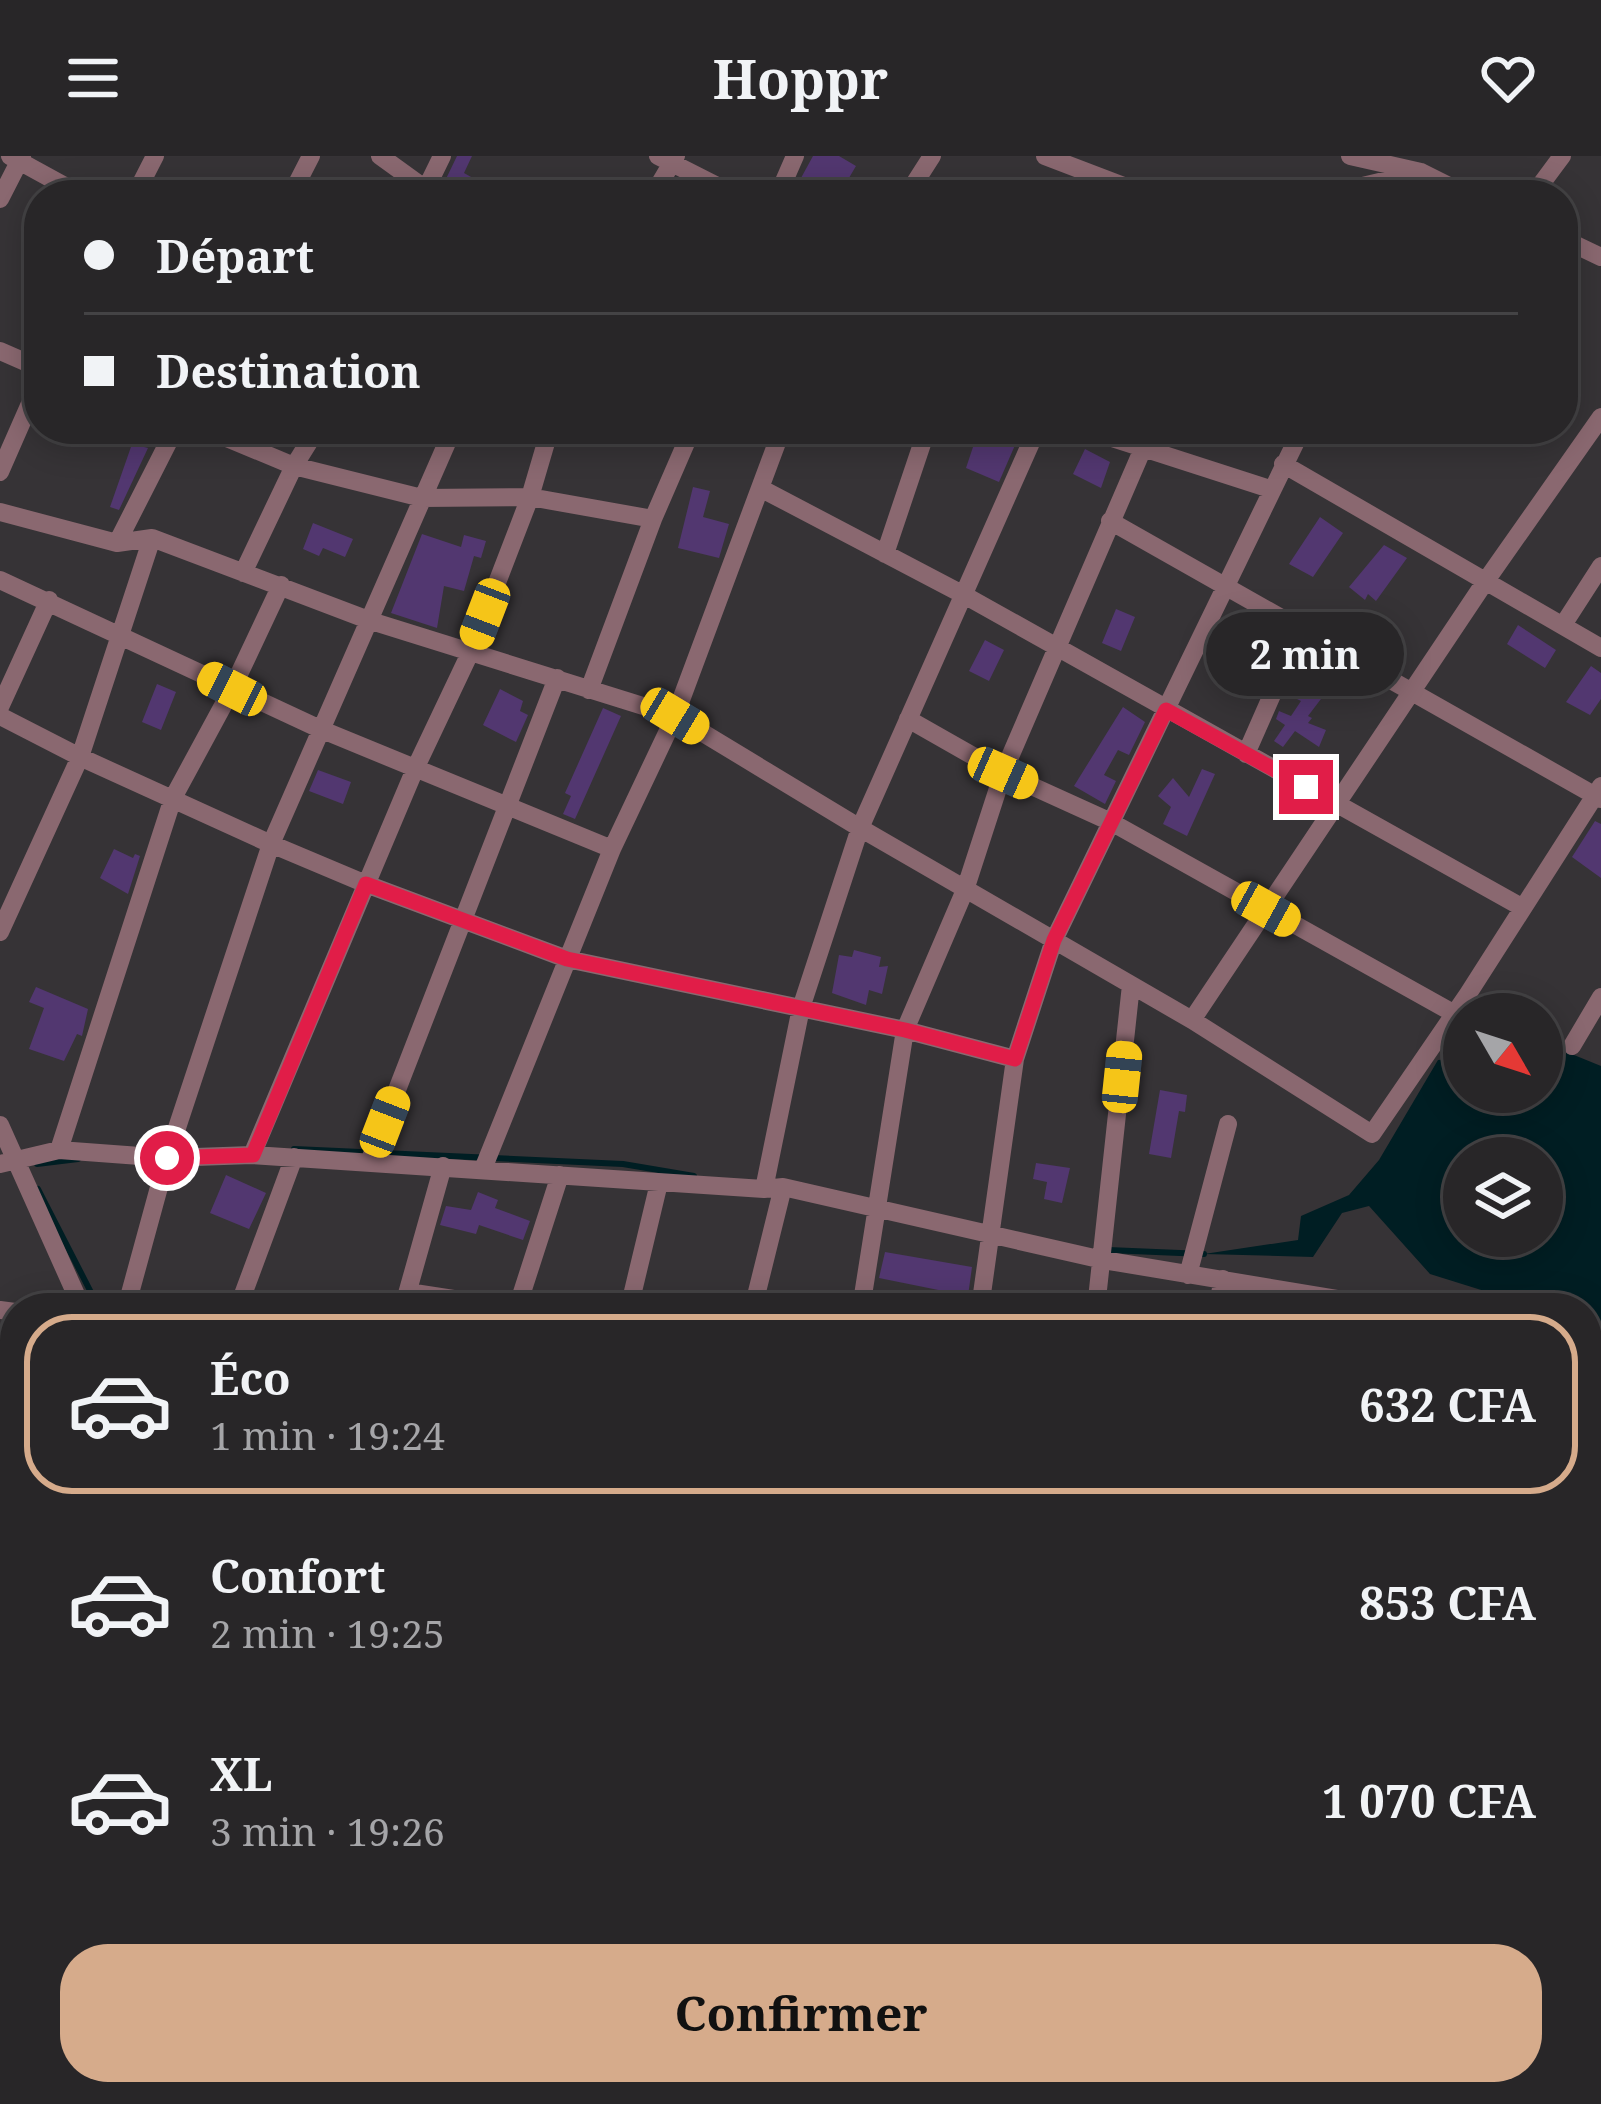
<!DOCTYPE html>
<html lang="fr">
<meta charset="utf-8">
<style>
:root{--surface:#282628;--page:#302e30;--text:#f1f3f6;--muted:#a5a5a8;--line:#444345;--accent:#d6ab8b}
body{margin:0;font-family:"Noto Serif",serif;background:var(--page);color:var(--text);height:100vh;display:flex;flex-direction:column;font-size:45px;white-space:nowrap}
*{box-sizing:border-box;margin:0}
p{font-size:39px;color:var(--muted)}
.icon{flex:none;width:66px;height:66px;fill:none;stroke:currentColor;stroke-width:2;stroke-linecap:round;stroke-linejoin:round}
.map{position:relative;flex:1;overflow:hidden}
.panel{position:absolute;left:0px;top:1137px;width:1602px;height:813px;display:flex;flex-direction:column;background:var(--surface);border-radius:48px 48px 0 0;box-shadow:0 6px 30px #0003,0 0 0 3px var(--line)}
.panel>*{flex:none}
.banner{position:absolute;left:24px;top:24px;width:1554px;height:264px;border-radius:48px;box-shadow:0 6px 30px #0003,0 0 0 3px var(--line);display:grid;align-content:center;height:264px;padding:0 60px;background:var(--surface)}
.needle{width:78px;rotate:129deg}
.buttons{position:absolute;left:1443px;top:837px;display:grid;gap:24px}
.buttons a{display:grid;place-items:center;width:120px;height:120px;border-radius:50%;background:var(--surface);box-shadow:0 6px 30px #0003,0 0 0 3px var(--line);font-size:60px}
.end{position:absolute;width:54px;height:54px;margin:-27px;border:15px solid #e11d48;background:#fff;box-shadow:0 0 0 6px #fff}
.from{border-radius:50%}
.bubble{position:absolute;height:84px;border-radius:42px;background:var(--surface);box-shadow:0 6px 30px #0003,0 0 0 3px var(--line);font-size:39px;font-weight:700;line-height:84px;text-align:center}
.car{position:absolute;width:36px;height:72px;margin:-36px -18px;border-radius:15px;box-shadow:0 0 9px 3px #0007;background:linear-gradient(#f5c518 24%,#345 0 40%,#f5c518 0 76%,#345 0 86%,#f5c518 0)}
.banner b{display:flex;align-items:center;gap:42px;height:114px;font-size:45px}
.banner b+b{border-top:3px solid var(--line)}
.banner i{width:30px;height:30px;background:var(--text)}
ul{padding:21px 0 0;list-style:none}
li{display:flex;align-items:center;gap:36px;height:180px;margin:0 24px 18px;padding:0 36px;border:6px solid transparent;border-radius:48px}
li div{flex:1}
li b{display:block;font-size:45px}
li em{font-style:normal;font-weight:700}
li.active{border-color:var(--accent)}
li>.icon{width:108px;height:108px;stroke-width:1.5}
.button{display:flex;gap:24px;margin-top:auto;padding:24px 60px}
.button a{flex:1;height:138px;border-radius:48px;background:var(--accent);color:#111;font-size:48px;font-weight:700;line-height:138px;text-align:center}
header{display:flex;justify-content:space-between;align-items:center;height:156px;padding:0 60px;background:var(--surface);font-size:54px;font-weight:700}
.map>svg:first-child{display:block}
.water{fill:#001e23;fill-rule:evenodd}
.lines{fill:none;stroke-linecap:round;stroke-linejoin:round}
.stream{stroke:#001e23;stroke-width:6}
.building{fill:#523770}
.street{stroke:#8a6870;stroke-width:18}
.secondary{stroke:#b98592;stroke-width:24}
.route{stroke:#e11d48;stroke-width:15}
</style>
<header><svg class="icon" aria-label="menu" viewBox="0 0 24 24"><path d="M4 6h16M4 12h16M4 18h16"/></svg>Hoppr<svg class="icon" aria-label="heart" viewBox="0 0 24 24"><path d="M12 20l-8-8c-3-5 5-10 8-4 3-6 11-1 8 4z"/></svg></header>
<div class="map">
<svg width="1601" height="1948" viewBox="0 0 1601 1948">
<rect width="100%" height="100%" fill="#363336"/>
<path class="water" d="M1542,886L1601,910V1168L1587,1166V1152H1539L1430,1118L1369,1050L1342,1057L1313,1101L1204,1098L1298,1084L1301,1060L1349,1039L1379,1004L1438,904L1464,902V936H1542ZM1464,1002H1542V1080H1464Z"/>
<g class="lines">
<path class="stream" d="M294,993L623,1008L694,1020
M37,1008L78,1003
M38,1033L99,1152
M1108,1094L1204,1098
M1587,1697L1601,1692
M441,1935L447,1948"/>
</g>
<path class="building" d="M457,0H472L464,17L503,39H467L444,27Z
M813,0H839L856,10L839,39L801,22Z
M979,273H1022L999,326L966,312Z
M132,288L148,292L119,354L110,351Z
M1085,293L1110,306L1101,332L1073,318Z
M693,331L710,335L703,361L729,368L719,402L678,392Z
M1320,361L1343,377L1313,421L1289,408Z
M313,367L353,383L345,401L323,392L319,400L303,393Z
M422,378L461,391L464,379L486,385L481,402L474,400L464,435L444,430L437,472L391,457Z
M1384,389L1407,402L1376,445L1368,438L1365,444L1349,431Z
M1116,453L1135,461L1121,495L1102,487Z
M1518,469L1556,494L1545,512L1507,488Z
M985,484L1004,494L989,525L969,515Z
M1591,510L1601,517V543L1590,559L1566,546Z
M157,528L176,536L161,574L142,566Z
M1310,528L1324,539L1308,560L1312,562L1308,567L1326,574L1319,591L1295,575L1283,591L1274,585L1285,569L1276,563L1279,555L1291,560L1301,545L1297,543Z
M500,533L523,545L520,555L528,559L516,586L483,569Z
M1123,551L1145,566L1129,599L1118,594L1104,619L1116,625L1105,648L1074,630Z
M603,552L621,560L575,663L563,658L571,640L565,637Z
M1202,613L1215,618L1187,680L1163,668L1171,651L1158,640L1173,622L1189,641Z
M318,614L351,626L343,648L309,635Z
M1595,665L1601,668V722L1572,701Z
M114,693L133,702L135,698L140,700L128,738L100,722Z
M854,794L881,801L879,811L888,810L882,838L869,834L866,849L832,837L839,799L852,801Z
M36,831L88,853L82,880L77,878L64,905L29,893L44,852L29,846Z
M1160,934L1187,939L1185,956L1179,955L1171,1002L1149,998Z
M1036,1007L1070,1012L1062,1047L1044,1043L1047,1026L1033,1023Z
M226,1019L266,1037L249,1073L210,1057Z
M478,1036L498,1044L495,1052L530,1065L523,1084L479,1069L476,1078L440,1069L446,1050L471,1054Z
M885,1096L972,1111L968,1140L879,1122Z"/>
<g class="lines">
<path class="street" d="M10,0L81,39
M380,0L434,39
M658,0L735,39
M1045,0L1147,39
M1350,0L1421,16L1467,39
M135,39L155,0
M291,39L311,0
M423,39L442,0
M653,39L676,0
M778,39L795,0
M907,39L932,0
M1325,39L1421,16L1411,39
M1533,39L1562,0
M0,43L22,0
M1563,83L1601,101
M0,195L39,212
M205,273L294,310L422,342L530,341L653,363
M1084,273L1270,333
M1283,308L1601,492
M0,316L39,227
M762,333L964,439L1523,752
M0,356L117,387L152,382L371,465L675,560L860,672L1192,864L1372,978L1468,838L1601,630
M1110,365L1601,643
M117,387L175,273
M885,398L927,273
M243,417L294,310L317,273
M0,424L320,573L612,693
M1563,469L1601,410
M589,534L653,363L692,273
M0,551L49,444
M0,560L80,601L271,688L366,728L567,803L905,874L1015,903
M908,563L1003,617L1111,666L1455,858
M1246,598L1301,473
M0,776L80,601L152,382
M1192,864L1485,426L1601,261
M1572,890L1601,841
M0,969L82,1152
M59,994L173,642L232,533L281,429
M252,999L415,613L470,497L530,341L550,273
M369,1006L557,522
M0,1008L59,994L167,1002L252,999L764,1033L783,1031L1103,1104L1391,1152
M483,1013L612,693L675,560L782,273
M764,1033L801,852L860,672L1037,273
M1188,1119L1228,968
M408,1136L513,1152
M126,1152L167,1002L271,688L453,273
M238,1152L294,1001
M403,1152L443,1010
M517,1152L560,1019
M629,1152L659,1027
M753,1152L783,1031
M861,1152L905,874L965,734L1003,617L1144,290
M980,1152L1015,903L1054,784L1302,273
M1096,1152L1131,829
M1217,1152L1223,1123
M0,1154L15,1156
M1587,1211L1601,1216
M1587,1310L1601,1274
M0,1333L15,1297
M1587,1363L1601,1368
M1587,1509L1601,1512
M0,1581L15,1552
M0,1704L15,1710
M0,1752L15,1721
M393,1935L403,1948
M893,1935L917,1948
M1351,1935L1389,1948
M21,1948L27,1935
M1174,1948L1181,1935
M1514,1948L1517,1935"/>
<path class="secondary" d="M1587,1717L1601,1714
M67,1948L165,1942L198,1935"/>
</g>
<g class="lines">
<path class="route" d="M167,1002L253,999L366,728L567,803L905,874L1015,903L1054,784L1166,554L1306,631"/>
</g>
</svg>
<div class="buttons">
<a><svg class="needle" viewBox="-14 -14 28 28"><path d="M0-13l5 13h-10z" fill="#e53935"/><path d="M0 13l5-13h-10z" fill="#a5a5a8"/></svg></a>
<a><svg class="icon" aria-label="layers" viewBox="0 0 24 24"><path d="M12 4l9 5-9 5-9-5zM3 14l9 5 9-5"/></svg></a>
</div>
<i class="end from" style="left:167px;top:1002px"></i>
<i class="end" style="left:1306px;top:631px"></i>
<div class="bubble" style="left:1206px;top:456px;width:198px">2 min</div>
<i class="car" style="left:485px;top:458px;rotate:201deg"></i>
<i class="car" style="left:232px;top:533px;rotate:297deg"></i>
<i class="car" style="left:675px;top:560px;rotate:121deg"></i>
<i class="car" style="left:1003px;top:617px;rotate:114deg"></i>
<i class="car" style="left:1266px;top:753px;rotate:119deg"></i>
<i class="car" style="left:1122px;top:921px;rotate:6deg"></i>
<i class="car" style="left:385px;top:966px;rotate:21deg"></i>
<div class="banner">
<b><i class="from"></i>Départ</b>
<b><i></i>Destination</b>
</div>
<section class="panel">
<ul>
<li class="active"><svg class="icon" aria-label="car" viewBox="0 0 24 24"><path d="M5 17H2v-5l4-1 3-4h7l3 4 3 1v5h-3M9 17h6M6 11h13"/><circle cx="7" cy="17" r="2"/><circle cx="17" cy="17" r="2"/></svg><div><b>Éco</b><p>1 min · 19:24</p></div><em>632 CFA</em></li>
<li><svg class="icon" aria-label="car" viewBox="0 0 24 24"><path d="M5 17H2v-5l4-1 3-4h7l3 4 3 1v5h-3M9 17h6M6 11h13"/><circle cx="7" cy="17" r="2"/><circle cx="17" cy="17" r="2"/></svg><div><b>Confort</b><p>2 min · 19:25</p></div><em>853 CFA</em></li>
<li><svg class="icon" aria-label="car" viewBox="0 0 24 24"><path d="M5 17H2v-5l4-1 3-4h7l3 4 3 1v5h-3M9 17h6M6 11h13"/><circle cx="7" cy="17" r="2"/><circle cx="17" cy="17" r="2"/></svg><div><b>XL</b><p>3 min · 19:26</p></div><em>1 070 CFA</em></li>
</ul>
<div class="button"><a>Confirmer</a></div>
</section>
</div>
